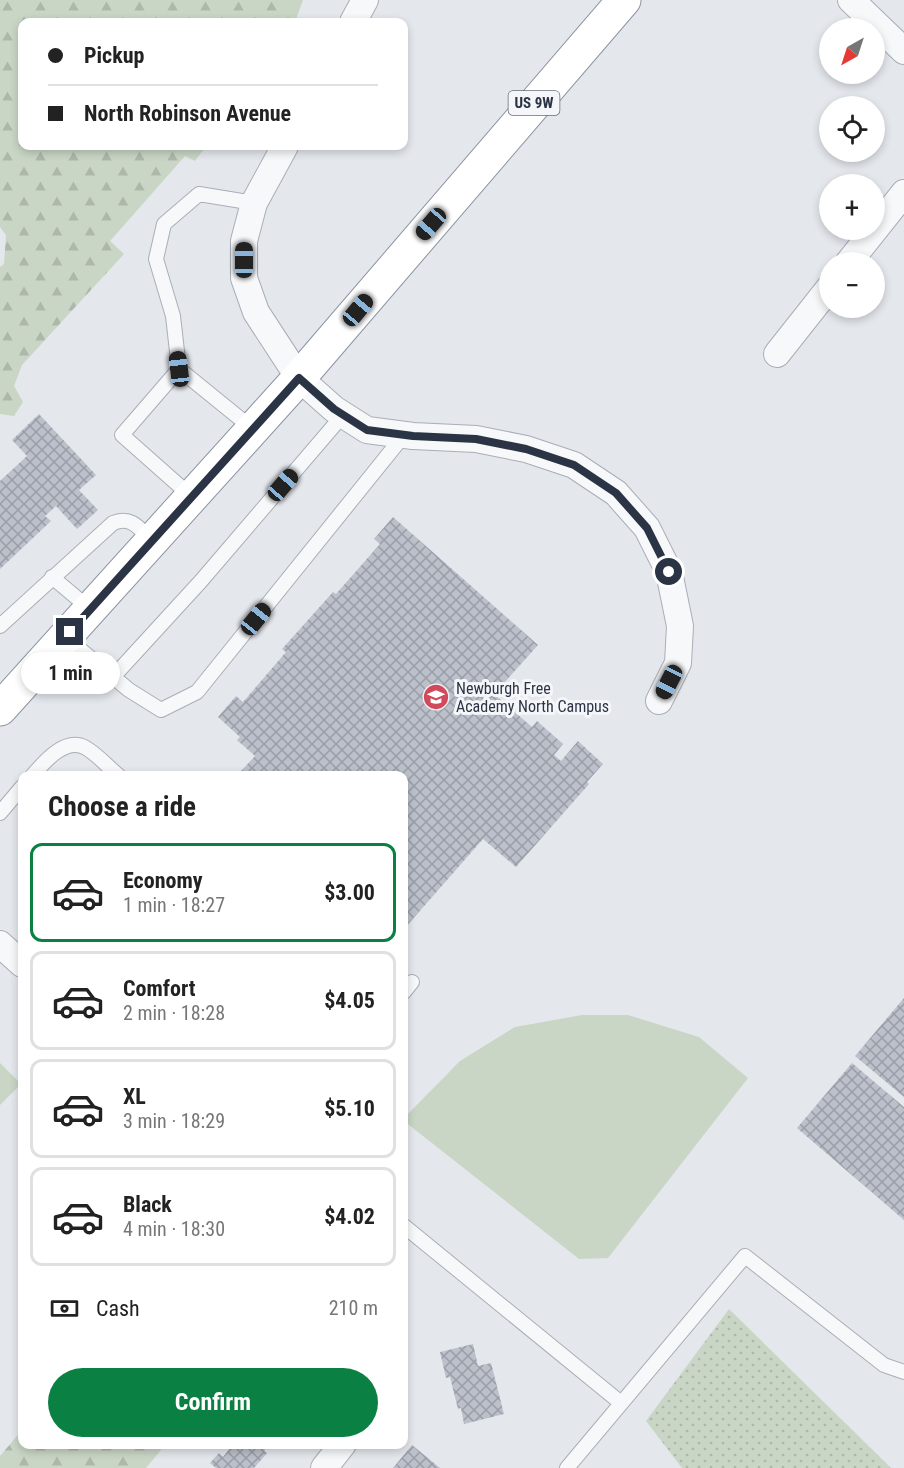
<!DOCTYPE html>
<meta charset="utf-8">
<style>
:root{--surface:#fff;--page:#f2f2f2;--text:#222;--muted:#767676;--line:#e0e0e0;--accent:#0b8043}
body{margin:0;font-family:"Roboto Condensed",sans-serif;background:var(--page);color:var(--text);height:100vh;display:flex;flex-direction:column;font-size:22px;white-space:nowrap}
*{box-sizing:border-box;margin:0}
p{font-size:20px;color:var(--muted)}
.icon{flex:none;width:33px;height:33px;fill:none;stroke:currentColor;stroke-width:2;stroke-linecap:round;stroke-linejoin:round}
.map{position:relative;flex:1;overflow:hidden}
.side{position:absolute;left:18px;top:771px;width:390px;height:678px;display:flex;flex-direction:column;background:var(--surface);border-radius:12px;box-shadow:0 3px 9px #0003}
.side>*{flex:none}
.banner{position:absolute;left:18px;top:18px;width:390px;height:132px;border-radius:12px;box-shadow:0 3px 9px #0003;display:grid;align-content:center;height:132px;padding:0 30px;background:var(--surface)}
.needle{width:39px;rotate:219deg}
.controls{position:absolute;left:819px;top:18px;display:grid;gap:12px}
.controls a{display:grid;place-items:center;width:66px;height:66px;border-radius:50%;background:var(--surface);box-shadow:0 3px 9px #0003;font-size:30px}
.end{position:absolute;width:27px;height:27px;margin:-14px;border:8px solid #2b3445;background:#fff;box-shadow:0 0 0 3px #fff}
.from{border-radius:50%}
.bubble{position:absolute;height:42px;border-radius:21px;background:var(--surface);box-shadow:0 3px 9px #0003;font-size:20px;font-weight:700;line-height:42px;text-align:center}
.car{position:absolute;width:18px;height:36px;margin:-18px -9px;border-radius:8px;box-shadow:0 0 4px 2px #0007;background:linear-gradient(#222 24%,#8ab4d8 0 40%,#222 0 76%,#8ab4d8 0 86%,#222 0)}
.banner b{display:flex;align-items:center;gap:21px;height:57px;font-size:22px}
.banner b+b{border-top:2px solid var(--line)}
.banner i{width:15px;height:15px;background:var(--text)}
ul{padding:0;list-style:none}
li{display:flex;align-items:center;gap:18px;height:99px;margin:0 12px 9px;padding:0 18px;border:3px solid var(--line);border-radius:12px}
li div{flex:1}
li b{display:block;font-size:22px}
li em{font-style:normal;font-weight:700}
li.on{border-color:var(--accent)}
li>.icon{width:54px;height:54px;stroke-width:1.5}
h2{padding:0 30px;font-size:27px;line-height:72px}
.pay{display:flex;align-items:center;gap:15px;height:66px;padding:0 30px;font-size:22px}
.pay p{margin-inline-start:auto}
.primary-button{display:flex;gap:12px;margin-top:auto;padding:12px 30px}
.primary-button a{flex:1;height:69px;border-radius:36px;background:var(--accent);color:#fff;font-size:24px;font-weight:700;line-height:69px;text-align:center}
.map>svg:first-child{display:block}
.grass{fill:#c9d6c5}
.forest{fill:url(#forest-firs)}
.park{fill:url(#park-dots)}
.building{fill:url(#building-cross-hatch)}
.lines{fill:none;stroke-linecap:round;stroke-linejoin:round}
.lane-casing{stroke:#a9aeb7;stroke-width:16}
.street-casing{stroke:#a9aeb7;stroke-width:28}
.highway-casing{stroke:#8b94a3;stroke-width:35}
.lane{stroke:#f7f8fa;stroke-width:14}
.street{stroke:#f7f8fa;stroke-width:26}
.highway{stroke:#fff;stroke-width:33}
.route{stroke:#2b3445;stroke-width:8}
.labels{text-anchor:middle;stroke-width:6;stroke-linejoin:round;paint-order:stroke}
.shield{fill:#f4f6f9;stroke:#676e7b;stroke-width:1.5}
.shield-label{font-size:15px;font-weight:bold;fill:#2b3445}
.poi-label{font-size:16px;fill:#2b3445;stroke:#f4f6f9;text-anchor:start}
</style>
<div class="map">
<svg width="904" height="1468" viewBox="0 0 904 1468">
<defs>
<pattern id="forest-firs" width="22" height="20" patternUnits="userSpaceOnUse" patternTransform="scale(1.5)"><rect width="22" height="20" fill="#c9d6c5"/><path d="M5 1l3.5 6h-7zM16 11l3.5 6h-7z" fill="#adb8ab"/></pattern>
<pattern id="park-dots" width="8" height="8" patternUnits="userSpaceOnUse" patternTransform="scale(1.5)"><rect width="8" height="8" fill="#c9d6c5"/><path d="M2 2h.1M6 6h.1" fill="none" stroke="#adb8ab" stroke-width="1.8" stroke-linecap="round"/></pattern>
<pattern id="building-cross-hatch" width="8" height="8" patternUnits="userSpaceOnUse" patternTransform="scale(1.5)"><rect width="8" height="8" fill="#bbc0ca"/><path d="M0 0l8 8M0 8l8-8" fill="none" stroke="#989da6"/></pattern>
</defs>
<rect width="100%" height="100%" fill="#e4e7ec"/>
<path class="grass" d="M582,1015H628L699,1037L748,1078L608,1258L579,1259L404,1121V1118L460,1061L515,1027Z
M0,1063L21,1084L0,1105Z"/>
<path class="forest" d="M0,0H303L295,22H22V146H206L195,161L185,156L110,241L124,254L22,365L14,386L23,402L14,416L0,414V267L4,264L6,235L0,227Z
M22,1430V1444L165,1445L146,1468H0V1456Z"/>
<path class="park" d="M729,1309L891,1468H682L646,1421Z"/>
<path class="building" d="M39,414L96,475L79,490L98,510L77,529L56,506L45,516L51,521L0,569V481L27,456L12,440Z
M393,517L538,645L494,694L532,727L537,721L563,744L554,755L561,761L578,741L603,764L587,782L589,784L516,867L483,839L404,929V776H246L241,771L255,756L237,740L240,737L218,717L236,696L243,702L286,652L282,649L333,592L336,594L380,544L374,539Z
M904,998V1097L855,1056Z
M852,1063L904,1107V1220L797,1128Z
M473,1344L478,1366L491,1363L504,1414L464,1424L461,1408L458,1409L450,1377L446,1378L440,1352Z
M233,1444H269L264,1451L267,1453L254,1468H216L210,1463L219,1453L223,1457Z
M412,1445L440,1468H393Z"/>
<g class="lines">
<g class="lane-casing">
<path id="lane" d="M179,369L173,316L156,259L164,224L199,194L254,203
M192,497L122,435L179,369L253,429
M52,577L90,609
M0,626L113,523C131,515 140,529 152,541
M65,637L129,690L161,710L197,692L404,435
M113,677L201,581L343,415
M32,776C44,762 66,736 86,748C98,755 108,767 119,776
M0,813L22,787
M404,992L412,982
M404,1226L621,1403
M567,1468L745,1256L884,1365L904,1372"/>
</g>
<g class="street-casing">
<path id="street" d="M851,0L904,51
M353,22L365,0
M285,146L254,203L244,241V278L256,312L299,378L334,409L367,430L413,436L476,439L526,449L574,465L616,493L647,528L669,572L680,626L678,663L659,701
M849,262L904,193
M777,354L830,287
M0,944L22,964
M324,1468L343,1444"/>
</g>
<g class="highway-casing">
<path id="highway" d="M0,709L299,378L624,0"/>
</g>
<use href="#lane" class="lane"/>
<use href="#street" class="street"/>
<use href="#highway" class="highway"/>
</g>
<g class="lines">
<path class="route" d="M70,632L299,378L334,409L367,430L413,436L476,439L526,449L574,465L616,493L647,528L669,572"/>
</g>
<defs>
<g id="school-disc" transform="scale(1.35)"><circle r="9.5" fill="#d1495b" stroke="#f4f6f9"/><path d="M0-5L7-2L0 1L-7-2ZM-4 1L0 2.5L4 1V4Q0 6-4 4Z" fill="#fff"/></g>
</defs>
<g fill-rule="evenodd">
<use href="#school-disc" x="436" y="697"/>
</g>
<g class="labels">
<rect class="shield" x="508.5" y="91" width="51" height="24" rx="4.5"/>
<g class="shield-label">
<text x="534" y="108">US 9W</text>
</g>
<g class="poi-label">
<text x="456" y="694">Newburgh Free<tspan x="456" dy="18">Academy North Campus</tspan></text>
</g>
</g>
</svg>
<div class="controls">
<a><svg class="needle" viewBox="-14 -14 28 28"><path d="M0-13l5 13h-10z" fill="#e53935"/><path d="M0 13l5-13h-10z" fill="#767676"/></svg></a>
<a><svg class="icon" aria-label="locate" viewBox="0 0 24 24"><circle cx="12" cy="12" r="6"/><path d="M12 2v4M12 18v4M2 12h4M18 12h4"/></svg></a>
<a>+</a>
<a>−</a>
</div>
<i class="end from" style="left:669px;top:572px"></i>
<i class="end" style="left:70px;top:632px"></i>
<div class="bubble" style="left:21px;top:652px;width:99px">1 min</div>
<i class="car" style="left:431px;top:224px;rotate:221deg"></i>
<i class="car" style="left:244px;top:260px;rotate:0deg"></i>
<i class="car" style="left:358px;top:310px;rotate:40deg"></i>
<i class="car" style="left:179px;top:369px;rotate:353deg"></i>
<i class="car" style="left:283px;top:485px;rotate:41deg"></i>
<i class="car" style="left:256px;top:619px;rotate:39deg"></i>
<i class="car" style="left:669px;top:682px;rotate:207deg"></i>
<div class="banner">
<b><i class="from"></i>Pickup</b>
<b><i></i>North Robinson Avenue</b>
</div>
<section class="side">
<h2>Choose a ride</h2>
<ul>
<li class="on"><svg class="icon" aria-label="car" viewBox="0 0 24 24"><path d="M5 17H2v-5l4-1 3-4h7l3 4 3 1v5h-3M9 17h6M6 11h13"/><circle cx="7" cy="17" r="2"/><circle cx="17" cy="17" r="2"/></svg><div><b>Economy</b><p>1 min · 18:27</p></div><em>$3.00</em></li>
<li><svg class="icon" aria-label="car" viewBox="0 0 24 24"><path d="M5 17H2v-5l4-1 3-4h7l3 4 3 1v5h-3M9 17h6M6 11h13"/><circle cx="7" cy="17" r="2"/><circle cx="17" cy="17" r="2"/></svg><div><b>Comfort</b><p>2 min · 18:28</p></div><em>$4.05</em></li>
<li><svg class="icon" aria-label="car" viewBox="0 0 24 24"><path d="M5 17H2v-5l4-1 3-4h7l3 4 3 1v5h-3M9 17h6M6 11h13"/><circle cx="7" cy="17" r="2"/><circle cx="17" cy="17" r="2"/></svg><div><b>XL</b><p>3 min · 18:29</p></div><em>$5.10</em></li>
<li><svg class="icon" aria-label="car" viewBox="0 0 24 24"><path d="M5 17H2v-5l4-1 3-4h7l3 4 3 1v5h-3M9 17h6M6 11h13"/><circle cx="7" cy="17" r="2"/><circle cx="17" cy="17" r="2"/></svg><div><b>Black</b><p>4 min · 18:30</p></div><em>$4.02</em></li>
</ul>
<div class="pay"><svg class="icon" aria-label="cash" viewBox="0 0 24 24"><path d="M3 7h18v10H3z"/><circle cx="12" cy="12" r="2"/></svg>Cash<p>210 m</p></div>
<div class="primary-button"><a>Confirm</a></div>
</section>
</div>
